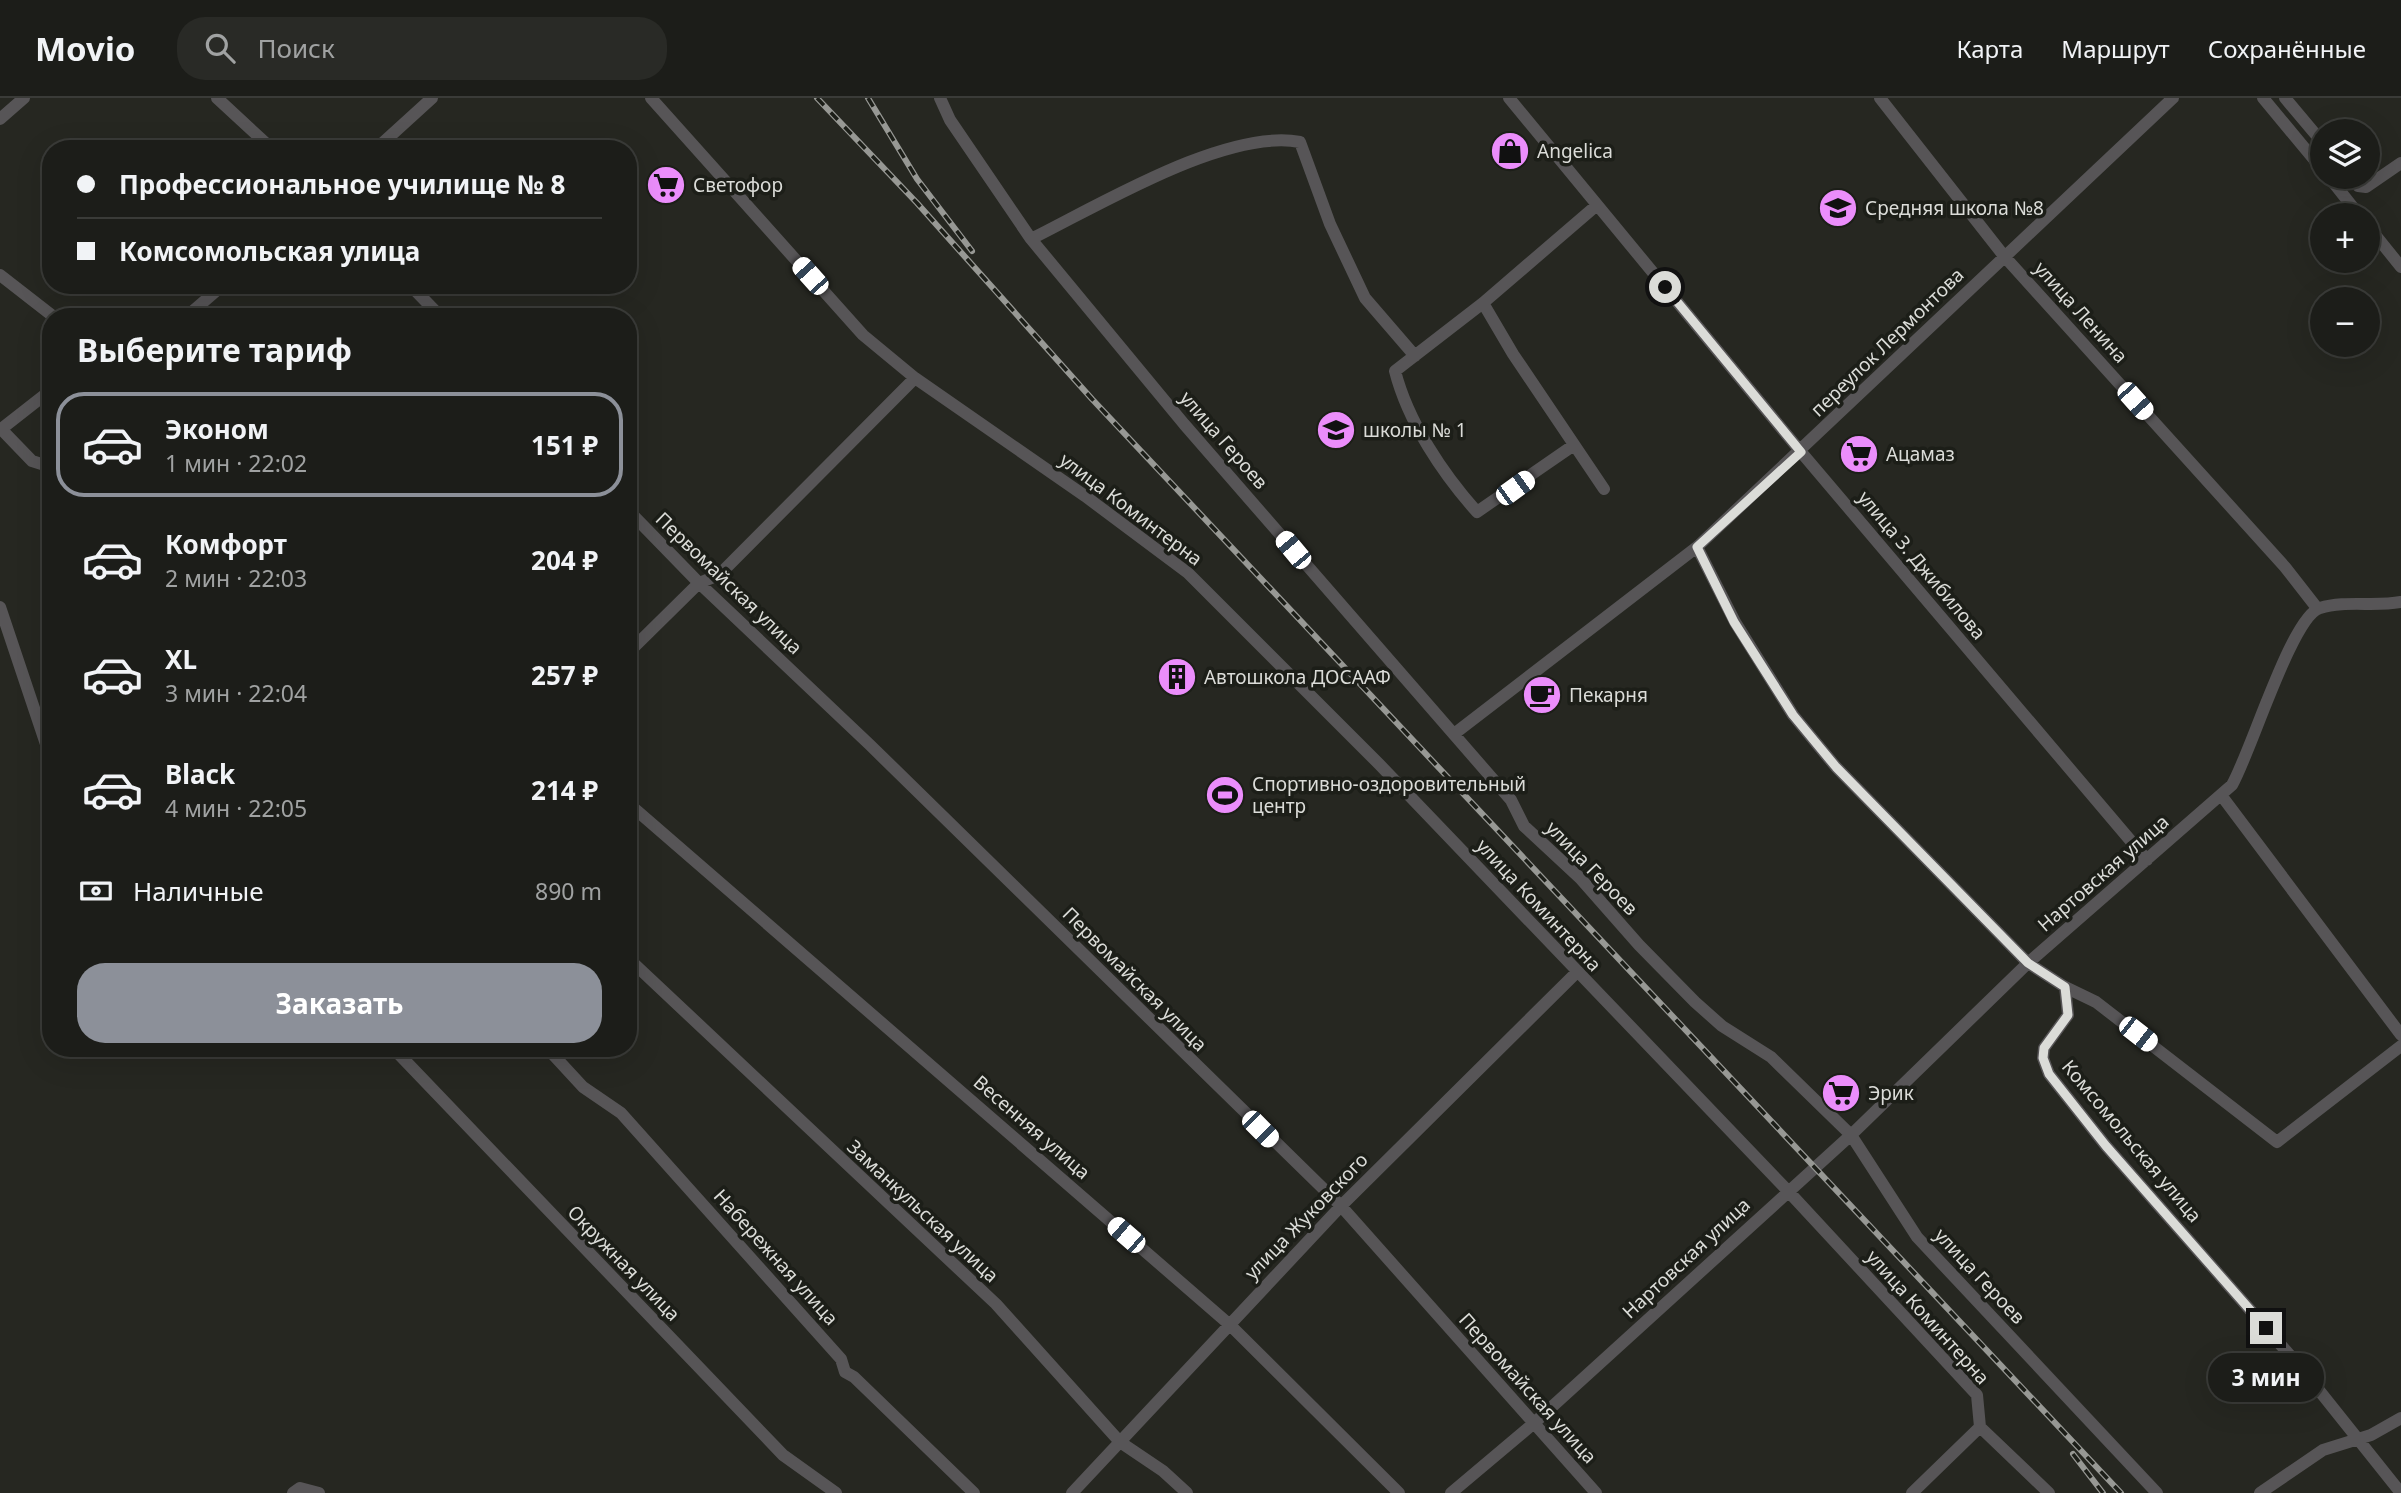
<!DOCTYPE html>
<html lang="ru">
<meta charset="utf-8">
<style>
:root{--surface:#1c1d19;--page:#292a26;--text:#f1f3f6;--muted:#a0a2a2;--line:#3a3b38;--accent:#8c9099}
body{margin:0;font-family:"Noto Sans",sans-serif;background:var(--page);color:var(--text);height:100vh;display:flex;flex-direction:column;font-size:26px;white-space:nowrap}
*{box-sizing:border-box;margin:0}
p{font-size:23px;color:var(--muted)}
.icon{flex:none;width:38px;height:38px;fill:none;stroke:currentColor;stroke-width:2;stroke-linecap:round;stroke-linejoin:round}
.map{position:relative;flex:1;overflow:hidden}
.panel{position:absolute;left:42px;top:210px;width:595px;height:749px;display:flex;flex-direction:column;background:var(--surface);border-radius:28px;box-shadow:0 7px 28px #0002,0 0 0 2px var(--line)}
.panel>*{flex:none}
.guide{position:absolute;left:42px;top:42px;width:595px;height:154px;border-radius:28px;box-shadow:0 7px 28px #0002,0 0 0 2px var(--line);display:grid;align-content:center;height:154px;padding:0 35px;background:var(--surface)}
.tools{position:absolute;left:2310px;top:21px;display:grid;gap:14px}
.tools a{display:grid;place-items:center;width:70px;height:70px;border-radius:50%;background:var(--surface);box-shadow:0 7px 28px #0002,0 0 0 2px var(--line);font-size:35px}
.end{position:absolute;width:32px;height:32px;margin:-16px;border:9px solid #dbdcd8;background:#111;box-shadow:0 0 0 4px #111}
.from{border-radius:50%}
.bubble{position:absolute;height:49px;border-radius:24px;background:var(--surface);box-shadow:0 7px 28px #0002,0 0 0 2px var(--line);font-size:23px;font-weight:700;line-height:49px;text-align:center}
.car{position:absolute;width:21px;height:42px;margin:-21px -10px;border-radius:9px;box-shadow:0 0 5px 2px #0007;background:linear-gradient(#fff 24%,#345 0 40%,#fff 0 76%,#345 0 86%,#fff 0)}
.guide b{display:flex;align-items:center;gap:24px;height:66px;font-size:26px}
.guide b+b{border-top:2px solid var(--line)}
.guide i{width:18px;height:18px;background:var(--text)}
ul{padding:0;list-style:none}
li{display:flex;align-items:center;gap:21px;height:105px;margin:0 14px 10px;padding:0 21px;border:4px solid transparent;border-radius:28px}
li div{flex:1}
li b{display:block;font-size:26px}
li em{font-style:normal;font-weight:700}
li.on{border-color:var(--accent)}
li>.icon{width:63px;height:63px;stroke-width:1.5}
h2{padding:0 35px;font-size:32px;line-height:84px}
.pay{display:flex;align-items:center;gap:18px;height:77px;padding:0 35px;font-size:26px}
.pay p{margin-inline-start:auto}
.primary-button{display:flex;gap:14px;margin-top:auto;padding:14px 35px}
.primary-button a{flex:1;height:80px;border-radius:28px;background:var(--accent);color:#fff;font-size:28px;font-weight:700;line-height:80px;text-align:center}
header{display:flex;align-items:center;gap:42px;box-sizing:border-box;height:98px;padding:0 35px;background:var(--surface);border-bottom:2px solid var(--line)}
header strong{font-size:33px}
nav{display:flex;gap:38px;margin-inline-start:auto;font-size:24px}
.search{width:490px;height:63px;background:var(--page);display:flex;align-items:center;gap:18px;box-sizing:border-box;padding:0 24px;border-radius:28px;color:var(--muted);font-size:26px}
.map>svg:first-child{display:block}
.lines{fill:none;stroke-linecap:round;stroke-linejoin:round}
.minor{stroke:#575557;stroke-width:12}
.rail-casing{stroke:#979894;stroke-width:6}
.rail{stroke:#1c1e18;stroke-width:3.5;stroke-dasharray:10;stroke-linecap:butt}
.route{stroke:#dbdcd8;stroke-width:9}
.labels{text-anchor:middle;stroke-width:7;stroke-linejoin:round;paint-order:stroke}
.poi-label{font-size:19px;fill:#dbdcd8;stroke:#1c1e18;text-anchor:start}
.street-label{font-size:19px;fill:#dbdcd8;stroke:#1c1e18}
</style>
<header>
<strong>Movio</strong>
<div class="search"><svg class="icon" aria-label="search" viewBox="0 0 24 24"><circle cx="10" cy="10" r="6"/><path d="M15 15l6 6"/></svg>Поиск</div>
<nav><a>Карта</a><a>Маршрут</a><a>Сохранённые</a></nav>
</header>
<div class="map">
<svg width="2401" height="1395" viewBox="0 0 2401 1395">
<rect width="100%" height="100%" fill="#262721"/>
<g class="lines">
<path class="minor" d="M217,0L272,51
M651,0L863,237L915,280L1085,398L1188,475L1379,666L1788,1093L1977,1297L1980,1329L2049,1395
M940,0L950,22L1031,141L1184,326L1511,702L1524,728L1580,780L1639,847L1695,904L1722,928L1771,959L1851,1037L1917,1139L2157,1395
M1509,0L1801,354L2147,762
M1880,0L2004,158L2285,469L2317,510
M2263,0L2322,71
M2285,0L2322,44
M0,21L24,0
M376,51L432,0
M2329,79L2359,117
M2351,79L2358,88L2366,89L2401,65
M2368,128L2401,169
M1031,141C1098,108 1226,30 1300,44L1330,126L1365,200L1415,258
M0,177L54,219
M410,187L441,219
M1483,205L1513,256L1604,391
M186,219L223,187
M1,331L32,363L51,369
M0,332L51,292
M1574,347L1477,414C1443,376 1408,324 1395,273L1483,205L1597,107
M628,412L699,485L870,647L1341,1108L1596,1395
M1697,449L1735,524L1793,617L1836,669L2028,865L2065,889L2068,917L2044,950L2043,960L2049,976L2106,1048L2302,1271L2401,1395
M0,509L51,661
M628,555L699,485L719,477L915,280
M1454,636L1697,449L2173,0
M2221,697L2401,937
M628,705L1230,1227L1399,1395
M628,860L996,1206L1120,1344L1163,1373L1187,1395
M2065,889L2096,904L2277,1044L2401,948
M393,950L783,1357L836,1395
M547,950L583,989L621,1015L841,1261L845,1274L854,1279L974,1395
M293,1395L300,1390L319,1395
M1072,1395L1341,1108L1576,875
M1451,1395L1533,1326L1851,1037L2028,865L2232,687C2251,654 2292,518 2320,510C2345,502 2375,509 2401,504
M1912,1395L1980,1329
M2260,1395L2323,1352L2371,1337L2401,1320"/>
<g class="rail-casing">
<path id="rail" d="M817,0L917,105L1092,301L2121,1395
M868,0L917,81L972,153
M2073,1356L2103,1395"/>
</g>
<use href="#rail" class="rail"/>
</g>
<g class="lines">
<path class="route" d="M1665,189L1801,354L1697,449L1734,524L1793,617L1836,669L2028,865L2065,889L2068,917L2044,950L2043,960L2049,976L2106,1048L2266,1230"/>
</g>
<defs>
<g id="shop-disc" transform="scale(2.0125)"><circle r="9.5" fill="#eb8dfb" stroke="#1c1e18"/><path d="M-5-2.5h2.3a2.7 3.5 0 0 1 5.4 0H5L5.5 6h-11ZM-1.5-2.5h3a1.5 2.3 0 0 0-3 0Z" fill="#111"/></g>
<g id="supermarket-disc" transform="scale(2.0125)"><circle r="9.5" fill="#eb8dfb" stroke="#1c1e18"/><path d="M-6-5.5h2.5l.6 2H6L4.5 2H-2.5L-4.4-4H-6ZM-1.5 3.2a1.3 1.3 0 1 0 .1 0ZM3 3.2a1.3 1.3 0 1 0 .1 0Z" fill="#111"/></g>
<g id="school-disc" transform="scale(2.0125)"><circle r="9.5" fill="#eb8dfb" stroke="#1c1e18"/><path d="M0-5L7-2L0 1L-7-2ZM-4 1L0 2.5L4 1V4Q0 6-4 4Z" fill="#111"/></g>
<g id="building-disc" transform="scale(2.0125)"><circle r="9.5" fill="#eb8dfb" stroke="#1c1e18"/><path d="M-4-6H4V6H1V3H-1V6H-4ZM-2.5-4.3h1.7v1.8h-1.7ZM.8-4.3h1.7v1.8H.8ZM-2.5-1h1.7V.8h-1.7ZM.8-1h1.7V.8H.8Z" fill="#111"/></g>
<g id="cafe-disc" transform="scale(2.0125)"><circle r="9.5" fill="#eb8dfb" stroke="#1c1e18"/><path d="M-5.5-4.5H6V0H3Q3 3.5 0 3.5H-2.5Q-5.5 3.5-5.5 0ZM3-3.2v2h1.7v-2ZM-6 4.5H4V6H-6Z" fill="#111"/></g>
<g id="stadium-disc" transform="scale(2.0125)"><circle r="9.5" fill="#eb8dfb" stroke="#1c1e18"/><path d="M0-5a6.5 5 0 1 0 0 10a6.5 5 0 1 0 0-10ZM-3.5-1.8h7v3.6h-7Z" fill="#111"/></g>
</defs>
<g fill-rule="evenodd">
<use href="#shop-disc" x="1510" y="53"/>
<use href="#supermarket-disc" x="666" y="87"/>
<use href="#school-disc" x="1838" y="110"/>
<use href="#school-disc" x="1336" y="332"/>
<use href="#supermarket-disc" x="1859" y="356"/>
<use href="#building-disc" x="1177" y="579"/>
<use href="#cafe-disc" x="1542" y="597"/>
<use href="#stadium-disc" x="1225" y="697"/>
<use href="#supermarket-disc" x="1841" y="995"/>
</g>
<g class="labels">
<g class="poi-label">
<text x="1537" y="60">Angelica</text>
<text x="693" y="94">Светофор</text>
<text x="1865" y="117">Средняя школа №8</text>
<text x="1363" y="339">школы № 1</text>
<text x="1886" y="363">Ацамаз</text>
<text x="1204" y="586">Автошкола ДОСААФ</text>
<text x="1569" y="604">Пекарня</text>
<text x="1252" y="693">Спортивно-оздоровительный<tspan x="1252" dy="22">центр</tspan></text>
<text x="1868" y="1002">Эрик</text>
</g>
<g class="street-label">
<text transform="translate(2081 214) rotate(48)" y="7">улица Ленина</text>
<text transform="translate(1887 244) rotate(-44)" y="7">переулок Лермонтова</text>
<text transform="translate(1224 342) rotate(49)" y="7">улица Героев</text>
<text transform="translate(1131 411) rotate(37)" y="7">улица Коминтерна</text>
<text transform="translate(1922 467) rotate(50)" y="7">улица З. Джибилова</text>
<text transform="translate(729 485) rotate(44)" y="7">Первомайская улица</text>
<text transform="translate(1592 770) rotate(46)" y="7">улица Героев</text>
<text transform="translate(2103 775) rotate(-41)" y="7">Нартовская улица</text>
<text transform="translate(1539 807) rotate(47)" y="7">улица Коминтерна</text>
<text transform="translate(1135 881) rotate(45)" y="7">Первомайская улица</text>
<text transform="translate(1032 1029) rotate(41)" y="7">Весенняя улица</text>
<text transform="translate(2132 1043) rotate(50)" y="7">Комсомольская улица</text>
<text transform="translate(923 1113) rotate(43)" y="7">Заманкульская улица</text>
<text transform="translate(1306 1118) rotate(-46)" y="7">улица Жуковского</text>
<text transform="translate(776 1159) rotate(48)" y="7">Набережная улица</text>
<text transform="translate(1686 1160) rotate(-43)" y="7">Нартовская улица</text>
<text transform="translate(624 1165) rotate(46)" y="7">Окружная улица</text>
<text transform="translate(1980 1178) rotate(47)" y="7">улица Героев</text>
<text transform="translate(1928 1219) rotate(48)" y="7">улица Коминтерна</text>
<text transform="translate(1528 1290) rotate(48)" y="7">Первомайская улица</text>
</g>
</g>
</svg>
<div class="tools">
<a><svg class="icon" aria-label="layers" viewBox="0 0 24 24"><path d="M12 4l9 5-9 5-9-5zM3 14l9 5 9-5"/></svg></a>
<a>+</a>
<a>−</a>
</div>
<i class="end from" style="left:1665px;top:189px"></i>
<i class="end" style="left:2266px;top:1230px"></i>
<div class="bubble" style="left:2208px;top:1255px;width:116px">3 мин</div>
<i class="car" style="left:810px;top:178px;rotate:318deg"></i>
<i class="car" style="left:2135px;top:303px;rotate:138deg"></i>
<i class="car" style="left:1515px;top:390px;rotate:54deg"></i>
<i class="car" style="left:1293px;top:452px;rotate:320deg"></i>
<i class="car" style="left:2138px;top:936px;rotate:128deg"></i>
<i class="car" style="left:1260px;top:1031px;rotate:135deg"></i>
<i class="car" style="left:1126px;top:1137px;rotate:311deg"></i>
<div class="guide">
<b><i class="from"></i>Профессиональное училище № 8</b>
<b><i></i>Комсомольская улица</b>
</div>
<section class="panel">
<h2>Выберите тариф</h2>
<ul>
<li class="on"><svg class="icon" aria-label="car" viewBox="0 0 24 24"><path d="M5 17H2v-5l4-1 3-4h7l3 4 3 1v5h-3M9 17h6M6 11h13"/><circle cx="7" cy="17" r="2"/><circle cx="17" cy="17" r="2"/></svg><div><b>Эконом</b><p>1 мин · 22:02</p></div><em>151 ₽</em></li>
<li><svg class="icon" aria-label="car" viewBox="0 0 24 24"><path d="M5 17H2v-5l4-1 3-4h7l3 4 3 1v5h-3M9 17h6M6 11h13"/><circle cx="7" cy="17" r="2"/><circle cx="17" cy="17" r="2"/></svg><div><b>Комфорт</b><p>2 мин · 22:03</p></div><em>204 ₽</em></li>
<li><svg class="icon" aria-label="car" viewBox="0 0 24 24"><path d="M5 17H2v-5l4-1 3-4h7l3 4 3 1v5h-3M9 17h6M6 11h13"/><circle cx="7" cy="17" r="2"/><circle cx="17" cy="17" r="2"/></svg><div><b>XL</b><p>3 мин · 22:04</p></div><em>257 ₽</em></li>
<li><svg class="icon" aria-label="car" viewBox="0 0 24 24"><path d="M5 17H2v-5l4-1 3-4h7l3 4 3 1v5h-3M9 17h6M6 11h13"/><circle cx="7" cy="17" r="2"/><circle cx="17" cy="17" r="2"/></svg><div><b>Black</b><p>4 мин · 22:05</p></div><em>214 ₽</em></li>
</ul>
<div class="pay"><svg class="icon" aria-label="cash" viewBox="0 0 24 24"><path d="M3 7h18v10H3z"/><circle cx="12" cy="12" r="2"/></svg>Наличные<p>890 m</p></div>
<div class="primary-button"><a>Заказать</a></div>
</section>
</div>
